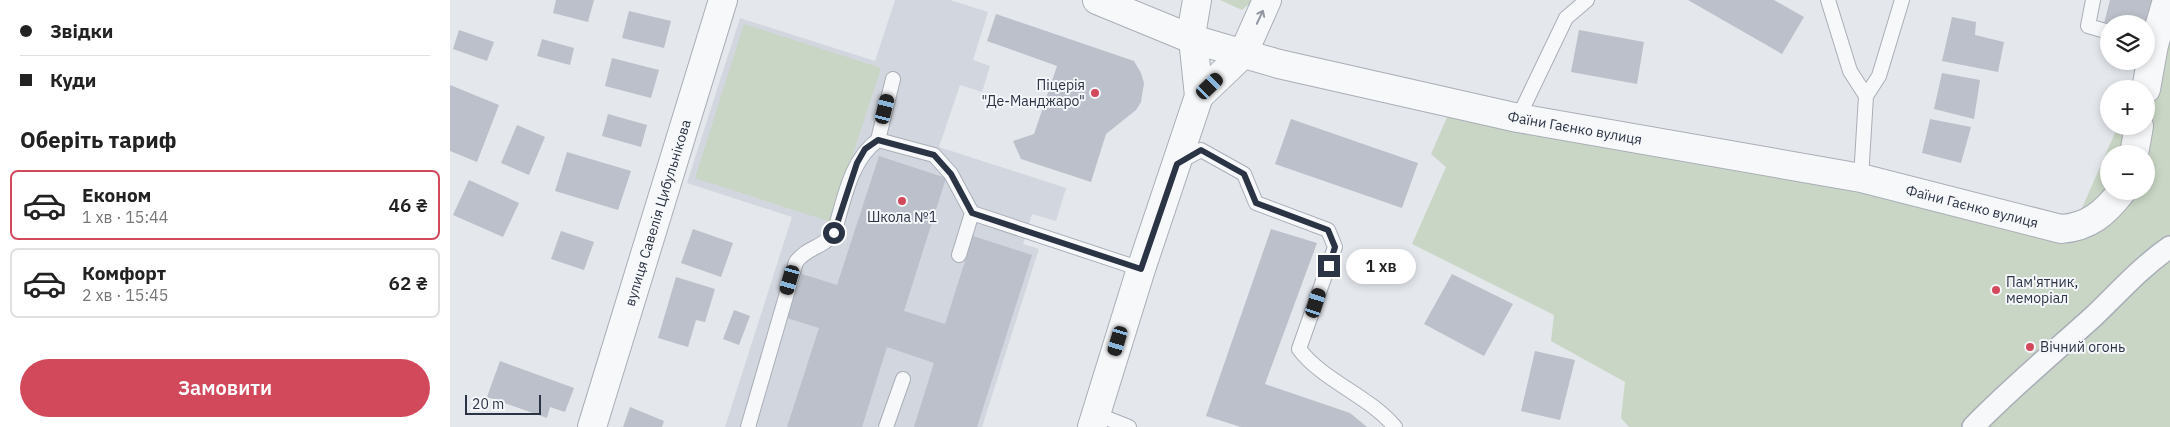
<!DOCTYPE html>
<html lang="uk">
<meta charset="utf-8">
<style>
:root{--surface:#fff;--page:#f6f6f6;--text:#222;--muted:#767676;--line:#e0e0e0;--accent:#d1495b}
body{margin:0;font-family:"IBM Plex Sans",sans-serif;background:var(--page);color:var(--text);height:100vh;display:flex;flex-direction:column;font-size:19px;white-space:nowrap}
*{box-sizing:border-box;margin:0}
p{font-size:16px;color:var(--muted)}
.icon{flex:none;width:28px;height:28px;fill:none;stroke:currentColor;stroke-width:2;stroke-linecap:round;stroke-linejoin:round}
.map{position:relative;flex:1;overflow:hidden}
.drawer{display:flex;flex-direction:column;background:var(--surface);width:450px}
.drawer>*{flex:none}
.top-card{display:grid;align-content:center;height:110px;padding:0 20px;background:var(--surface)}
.tools{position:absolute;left:1650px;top:15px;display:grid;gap:10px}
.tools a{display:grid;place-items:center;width:55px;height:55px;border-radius:50%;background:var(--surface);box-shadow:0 2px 8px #0003;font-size:25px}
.scale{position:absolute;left:15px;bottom:12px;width:76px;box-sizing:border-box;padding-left:5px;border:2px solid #2b3445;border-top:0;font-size:14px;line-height:18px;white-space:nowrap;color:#2b3445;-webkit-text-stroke:4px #f4f6f9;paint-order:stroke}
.end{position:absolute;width:22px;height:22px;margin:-11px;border:6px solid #2b3445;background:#fff;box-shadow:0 0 0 2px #fff}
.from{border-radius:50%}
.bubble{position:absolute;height:35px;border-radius:18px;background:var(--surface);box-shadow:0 2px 8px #0003;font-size:16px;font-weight:600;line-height:35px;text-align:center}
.car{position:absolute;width:15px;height:30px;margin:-15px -8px;border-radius:6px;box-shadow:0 0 4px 1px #0007;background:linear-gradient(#222 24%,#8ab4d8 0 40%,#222 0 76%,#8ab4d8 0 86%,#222 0)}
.top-card b{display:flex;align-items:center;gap:18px;height:48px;font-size:19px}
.top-card b+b{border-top:1px solid var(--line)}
.top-card i{width:12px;height:12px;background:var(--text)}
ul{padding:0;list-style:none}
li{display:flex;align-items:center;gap:15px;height:70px;margin:0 10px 8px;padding:0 10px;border:2px solid var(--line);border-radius:8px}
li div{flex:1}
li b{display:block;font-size:19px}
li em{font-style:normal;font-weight:600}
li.on{border-color:var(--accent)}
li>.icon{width:45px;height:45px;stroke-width:1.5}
h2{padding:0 20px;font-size:22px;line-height:60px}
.primary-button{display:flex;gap:10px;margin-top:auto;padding:10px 20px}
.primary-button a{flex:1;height:58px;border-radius:30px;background:var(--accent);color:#fff;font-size:20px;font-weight:600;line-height:58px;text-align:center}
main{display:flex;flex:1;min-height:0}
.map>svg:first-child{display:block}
.built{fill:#d2d6de}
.green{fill:#c9d6c5;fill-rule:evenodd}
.building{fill:#bbc0ca}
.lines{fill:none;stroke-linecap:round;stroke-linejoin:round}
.service-casing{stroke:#a9aeb7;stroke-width:16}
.pedestrian-casing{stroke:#a9aeb7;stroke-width:24}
.minor-casing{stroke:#a9aeb7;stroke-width:30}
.service{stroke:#f7f8fa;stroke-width:14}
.pedestrian{stroke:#f7f8fa;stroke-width:21}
.minor{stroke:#f7f8fa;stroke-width:28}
.oneway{stroke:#9196a0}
.route{stroke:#2b3445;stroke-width:6}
.poi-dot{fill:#d1495b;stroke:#f4f6f9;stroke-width:2}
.labels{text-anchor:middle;stroke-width:4;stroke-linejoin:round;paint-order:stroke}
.poi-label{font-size:14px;fill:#2b3445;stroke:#f4f6f9;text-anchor:start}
.street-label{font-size:14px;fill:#2b3445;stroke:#f4f6f9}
</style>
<main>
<section class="drawer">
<div class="top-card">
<b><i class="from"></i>Звідки</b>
<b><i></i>Куди</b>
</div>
<h2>Оберіть тариф</h2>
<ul>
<li class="on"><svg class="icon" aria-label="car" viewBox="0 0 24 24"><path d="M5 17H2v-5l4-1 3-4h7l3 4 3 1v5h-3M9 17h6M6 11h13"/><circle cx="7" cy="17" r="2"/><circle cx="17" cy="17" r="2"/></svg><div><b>Економ</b><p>1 хв · 15:44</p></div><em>46 ₴</em></li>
<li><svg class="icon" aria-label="car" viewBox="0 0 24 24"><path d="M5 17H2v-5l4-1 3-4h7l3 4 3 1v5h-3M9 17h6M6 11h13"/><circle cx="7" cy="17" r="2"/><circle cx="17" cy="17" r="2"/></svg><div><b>Комфорт</b><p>2 хв · 15:45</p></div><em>62 ₴</em></li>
</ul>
<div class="primary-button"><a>Замовити</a></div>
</section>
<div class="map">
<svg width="1720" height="427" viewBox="0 0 1720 427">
<rect width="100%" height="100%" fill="#e4e7ec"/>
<path class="built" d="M445,0H500L538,12L523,60L540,66L532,92L510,85L489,147L616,188L606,221L582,214L573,244L589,249L532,427H275L342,217L237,183L290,18L425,61Z"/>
<path class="green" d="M770,0H804L792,10Z
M1720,0V427H1179L1171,418L1175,382L1101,341L1104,315L962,244L996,167L981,154L1001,108L1424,187L1618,240L1668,126H1696V89ZM1659,154H1696V191H1659Z
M294,24L431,68L381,222L245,178Z"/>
<path class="building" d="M106,0H144L138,22L103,13Z
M1238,0H1324L1354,17L1332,54Z
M1660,0H1712L1696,24H1658L1654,23Z
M179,11L221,21L214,48L172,38Z
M546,14L684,61L691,73L694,83L691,102L686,110L656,134L641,182L571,159L563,141L584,134L607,66L537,41Z
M1502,17L1526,22L1525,35L1554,42L1548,72L1492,61Z
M9,30L44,42L37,61L3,49Z
M1129,30L1194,42L1187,84L1121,72Z
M92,39L124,48L120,65L87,56Z
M162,58L209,70L201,98L155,86Z
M1492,73L1530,80L1524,119L1484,109Z
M0,85L49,105L27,162L0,151Z
M158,114L197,125L191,147L152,136Z
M841,119L968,163L952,208L825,164Z
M1480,119L1521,127L1511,163L1472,153Z
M67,125L95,137L79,175L51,163Z
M117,152L181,171L168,210L105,191Z
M429,156L496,178L454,311L495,324L523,236L582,255L527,427H464L484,363L437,347L412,427H337L369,328L337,318L352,274L387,285Z
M19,180L69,203L53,237L3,215Z
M243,229L283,243L271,277L231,263Z
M821,229L867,243L815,384L900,413L917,427H791L756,416Z
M111,231L144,242L134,270L101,259Z
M1002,274L1063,304L1034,356L974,324Z
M226,277L265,289L255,322L246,320L238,347L208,338Z
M284,310L300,316L289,345L273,339Z
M1085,351L1125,360L1110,420L1071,411Z
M50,361L124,388L115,412L100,407L97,418L37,397Z
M180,407L214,421L212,427H173Z"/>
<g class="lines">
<g class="service-casing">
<path id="service" d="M1378,0L1400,71L1416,96
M1643,0L1638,26L1659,32
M1068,118L1116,18L1137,0
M428,140L443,79
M727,163L751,150L794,174L806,203L878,230L885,247L849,349C873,381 918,395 945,427
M1411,178L1416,96L1429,76L1452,0
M509,255L522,213
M646,414L679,427
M298,427L346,262C358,246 372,249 384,233C394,201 400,160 428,140L484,155L501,174L522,213L691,269
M436,427L453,379"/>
</g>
<g class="pedestrian-casing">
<path id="pedestrian" d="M1523,427C1561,388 1603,353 1644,316C1669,292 1691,267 1720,247"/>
</g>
<g class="minor-casing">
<g id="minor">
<path id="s1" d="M647,0L742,39L829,64L1068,118L1411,178L1611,229C1639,227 1655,213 1672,191"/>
<path d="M1696,89L1704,45L1717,0"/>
<path d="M749,96L793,54L817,0"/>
<path d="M1684,154L1689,126"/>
<path id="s2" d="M142,427L273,0"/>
<path d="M642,427L691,269L749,96L742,29L747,0"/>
</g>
</g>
<use href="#service" class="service"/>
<use href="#pedestrian" class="pedestrian"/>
<use href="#minor" class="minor"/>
</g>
<defs><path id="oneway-shaft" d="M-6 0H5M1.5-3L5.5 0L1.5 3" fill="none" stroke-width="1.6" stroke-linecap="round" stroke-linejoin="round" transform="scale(1.25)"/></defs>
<use class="oneway" href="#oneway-shaft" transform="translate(810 17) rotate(-65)"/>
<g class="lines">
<path class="route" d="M384,233L407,163L415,149L428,140L484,155L501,174L522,213L691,269L727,164L751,150L794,174L806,203L878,230L885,247L879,266"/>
</g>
<g class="poi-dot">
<circle cx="645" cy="93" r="5"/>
<circle cx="452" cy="201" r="5"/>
<circle cx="1546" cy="290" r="5"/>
<circle cx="1580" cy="347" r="5"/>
</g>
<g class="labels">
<g class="poi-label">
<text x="635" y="90" text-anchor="end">Піцерія<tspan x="635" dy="16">"Де-Манджаро"</tspan></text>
<text x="452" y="222" text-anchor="middle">Школа №1</text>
<text x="1556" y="287">Пам'ятник,<tspan x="1556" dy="16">меморіал</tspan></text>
<text x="1590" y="352">Вічний огонь</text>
</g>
<g class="street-label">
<text dy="5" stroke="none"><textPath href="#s1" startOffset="496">Фаїни Гаєнко вулиця</textPath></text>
<text dy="5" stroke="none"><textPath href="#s1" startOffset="901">Фаїни Гаєнко вулиця</textPath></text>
<text dy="5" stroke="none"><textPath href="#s2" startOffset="224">вулиця Савелія Цибульнікова</textPath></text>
</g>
</g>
</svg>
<div class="tools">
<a><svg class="icon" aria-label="layers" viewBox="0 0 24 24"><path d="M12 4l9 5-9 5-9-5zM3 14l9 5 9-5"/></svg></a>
<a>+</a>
<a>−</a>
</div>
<div class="scale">20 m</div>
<i class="end from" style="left:384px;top:233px"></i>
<i class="end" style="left:879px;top:266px"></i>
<div class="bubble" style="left:896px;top:249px;width:70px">1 хв</div>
<i class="car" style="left:760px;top:86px;rotate:46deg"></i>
<i class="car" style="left:435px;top:109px;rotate:14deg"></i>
<i class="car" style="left:340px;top:280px;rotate:196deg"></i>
<i class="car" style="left:866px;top:303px;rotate:18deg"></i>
<i class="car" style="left:668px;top:341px;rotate:197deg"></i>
</div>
</main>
